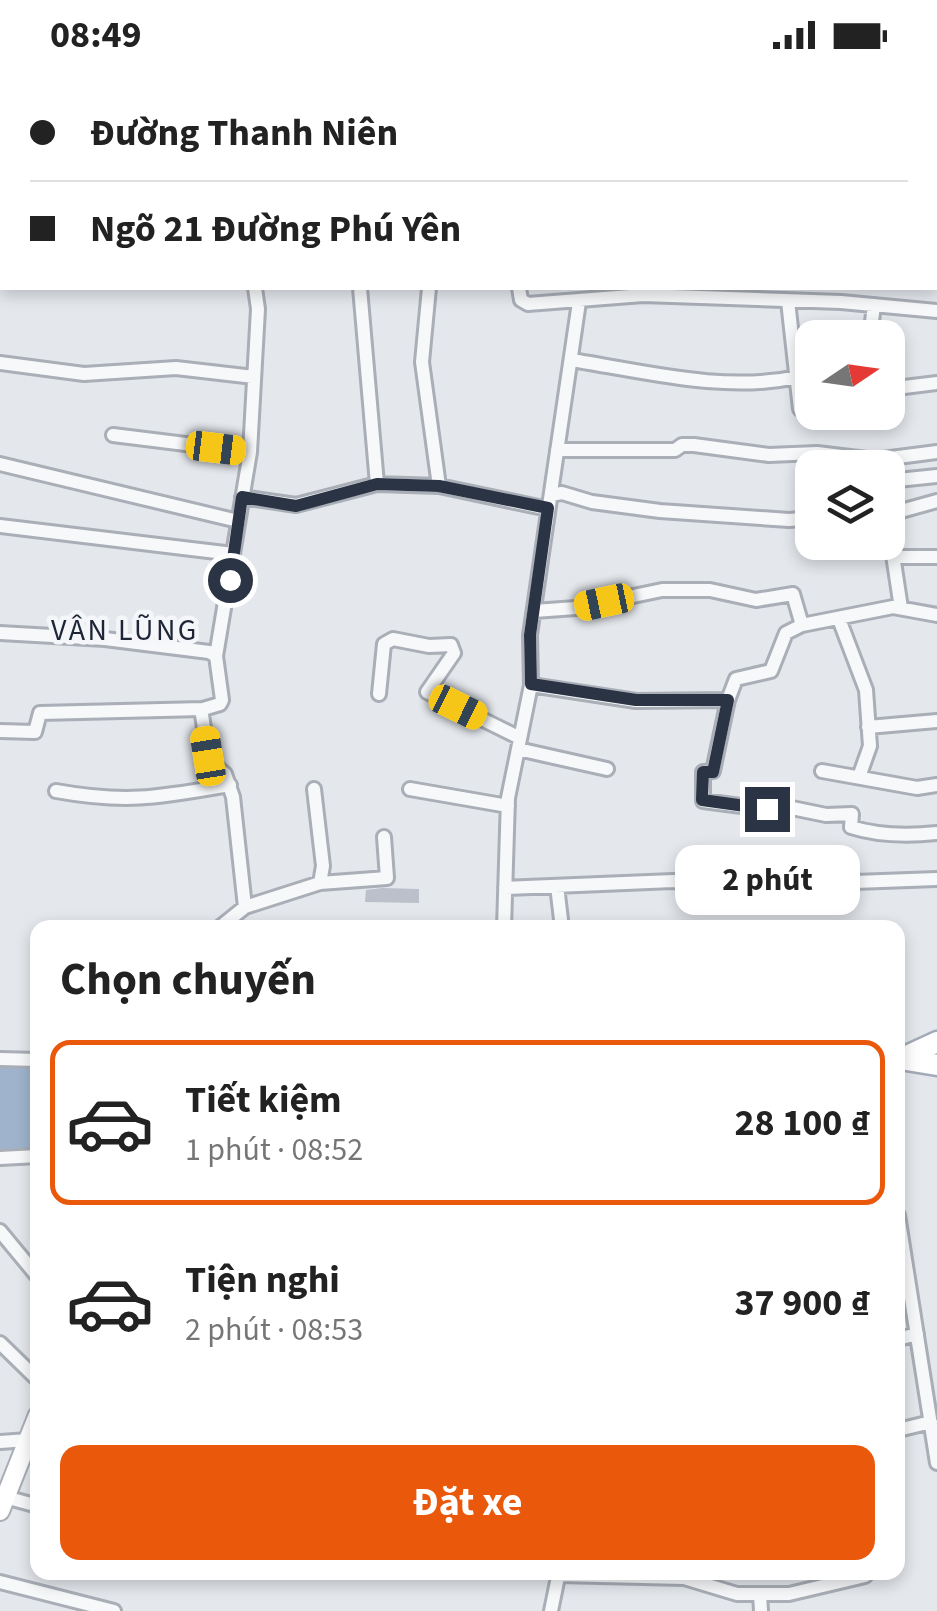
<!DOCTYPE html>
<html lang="vi">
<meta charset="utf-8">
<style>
:root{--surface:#fff;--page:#f2f2f2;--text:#222;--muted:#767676;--line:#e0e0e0;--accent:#ea580c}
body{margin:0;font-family:"Source Sans 3",sans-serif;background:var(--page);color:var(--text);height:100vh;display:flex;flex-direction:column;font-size:38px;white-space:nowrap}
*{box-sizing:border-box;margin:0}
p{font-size:32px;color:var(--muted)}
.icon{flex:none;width:55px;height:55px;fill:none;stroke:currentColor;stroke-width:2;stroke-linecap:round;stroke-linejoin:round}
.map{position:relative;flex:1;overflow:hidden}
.panel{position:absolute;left:30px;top:850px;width:875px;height:660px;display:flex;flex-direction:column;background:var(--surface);border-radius:20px;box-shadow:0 5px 15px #0003}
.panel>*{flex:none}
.top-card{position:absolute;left:0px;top:0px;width:938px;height:220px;box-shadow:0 5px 15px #0003;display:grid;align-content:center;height:220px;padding:0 30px;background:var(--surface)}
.needle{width:65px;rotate:77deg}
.controls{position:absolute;left:795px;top:250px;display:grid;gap:20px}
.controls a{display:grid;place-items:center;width:110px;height:110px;border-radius:20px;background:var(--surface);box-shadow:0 5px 15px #0003;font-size:50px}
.end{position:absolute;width:45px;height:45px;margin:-22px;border:12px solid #2b3445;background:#fff;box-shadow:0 0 0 5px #fff}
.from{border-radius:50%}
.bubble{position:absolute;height:70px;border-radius:20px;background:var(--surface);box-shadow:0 5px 15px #0003;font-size:32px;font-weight:700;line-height:70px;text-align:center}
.car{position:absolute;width:30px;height:60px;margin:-30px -15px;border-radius:12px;box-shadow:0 0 8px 2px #0007;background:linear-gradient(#f5c518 24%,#345 0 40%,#f5c518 0 76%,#345 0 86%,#f5c518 0)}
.top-card b{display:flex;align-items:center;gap:35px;height:95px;font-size:38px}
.top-card b+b{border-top:2px solid var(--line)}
.top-card i{width:25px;height:25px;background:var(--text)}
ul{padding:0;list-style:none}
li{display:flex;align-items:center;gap:30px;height:165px;margin:0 20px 15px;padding:0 10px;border:5px solid transparent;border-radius:20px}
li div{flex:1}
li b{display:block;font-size:38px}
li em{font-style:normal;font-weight:700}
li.on{border-color:var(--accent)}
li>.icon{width:90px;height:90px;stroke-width:1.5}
h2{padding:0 30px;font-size:45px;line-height:120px}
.action{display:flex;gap:20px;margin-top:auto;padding:20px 30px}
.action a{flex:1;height:115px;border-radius:20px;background:var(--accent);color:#fff;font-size:40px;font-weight:700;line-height:115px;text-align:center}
.status{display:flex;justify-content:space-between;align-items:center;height:70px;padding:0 50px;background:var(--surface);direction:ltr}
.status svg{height:28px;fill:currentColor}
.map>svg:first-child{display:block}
.water{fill:#9fb4cc}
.building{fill:#bbc0ca}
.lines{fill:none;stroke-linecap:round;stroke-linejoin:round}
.street-casing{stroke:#a9aeb7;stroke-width:18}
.secondary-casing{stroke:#a9aeb7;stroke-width:22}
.primary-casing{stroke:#a3abb8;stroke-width:25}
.street{stroke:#f7f8fa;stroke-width:12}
.secondary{stroke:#fff;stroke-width:18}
.primary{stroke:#fff;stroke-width:20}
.route{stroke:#2b3445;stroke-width:12}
.labels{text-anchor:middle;stroke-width:9;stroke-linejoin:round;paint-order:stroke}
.neighbourhood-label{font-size:30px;letter-spacing:2.5px;fill:#1d2536;stroke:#f4f6f9}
</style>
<div class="status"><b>08:49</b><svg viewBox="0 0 49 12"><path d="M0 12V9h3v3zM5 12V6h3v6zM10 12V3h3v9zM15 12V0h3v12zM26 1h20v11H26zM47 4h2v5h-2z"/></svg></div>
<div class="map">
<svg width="937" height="1541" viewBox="0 0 937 1541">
<rect width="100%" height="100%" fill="#e4e7ec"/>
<path class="water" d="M0,990H37V1081L0,1082Z"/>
<path class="building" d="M382,818L419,819V833L365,832L366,820Z"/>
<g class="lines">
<g class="street-casing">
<path id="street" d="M347,0L367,2
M498,0L499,2
M694,2L711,0
M935,92H937
M0,130H2
M360,218L377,414
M429,218L422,292L439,416
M519,218L521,230L528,234L643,225L841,232L937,241
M788,231L800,339
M870,268L874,235
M571,290C643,301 724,323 797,307
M0,293L84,304L176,298L254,307
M888,319L937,313
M113,365L250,382
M557,380H675L682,375H694L769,385L817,383L875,390L937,382
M0,394L238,451
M888,411L937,406
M551,425L562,423L592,432L660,441L789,450L812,448
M242,427L296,435L377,414L439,416L548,439
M888,439L901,441L937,431
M888,452L901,538
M0,456L233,484
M892,482L898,487H937
M534,541L576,538L662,520H710L756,530L793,524L802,555
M937,545L893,537L802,555L786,563L771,601L736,609L728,630L713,701L703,702V731L779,741L792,738L826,745L852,744L851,757C879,766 908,766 937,763
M839,549L866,620L870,676L859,707
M0,563L105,569L209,582L216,586
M531,615L636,631L728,630
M379,624L384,574L393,569L429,576L451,575L454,583L427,622L520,668
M868,657L937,651
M0,661L35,662L40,643L203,639
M518,679L607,699
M822,701L917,718L937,715
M314,719L323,796L320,813
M410,719L508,736
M56,721C128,734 160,727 230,715
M557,816L562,858
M505,818L673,811L772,815L937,809
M245,837L233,727L225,704L209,690L202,645L203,639L220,634L222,630L216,586L250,382L258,239L255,218
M219,858L245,837L320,813L387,808L384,767
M504,858L508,728L531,615L530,565L579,232
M0,989L38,990
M0,1088L38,1086
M898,1145L937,1393
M0,1161L38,1207
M898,1269L917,1264
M0,1273L38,1310
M898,1360L931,1352
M0,1372L28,1370
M5,1427L38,1436
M559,1505L684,1508L737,1524H789L865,1506
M0,1512L114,1541
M760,1524L761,1541
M551,1541L559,1502"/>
</g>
<g class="secondary-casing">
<path id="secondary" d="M0,1441L38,1345"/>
</g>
<g class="primary-casing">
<path id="primary" d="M900,989L937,972
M900,989L937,995"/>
</g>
<use href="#street" class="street"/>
<use href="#secondary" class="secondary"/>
<use href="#primary" class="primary"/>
</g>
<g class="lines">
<path class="route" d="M230,510L242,427L296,436L377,414L439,416L548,438L530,565L531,614L636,630H728L713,702H703L702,730L767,739"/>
</g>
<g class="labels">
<g class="neighbourhood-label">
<text x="125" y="570">VÂN LŨNG</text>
</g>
</g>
</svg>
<div class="controls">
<a><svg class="needle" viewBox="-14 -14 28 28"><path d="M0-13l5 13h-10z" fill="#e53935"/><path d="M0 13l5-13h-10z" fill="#767676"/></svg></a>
<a><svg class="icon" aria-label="layers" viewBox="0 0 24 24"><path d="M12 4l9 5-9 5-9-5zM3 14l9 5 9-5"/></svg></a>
</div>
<i class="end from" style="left:230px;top:510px"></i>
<i class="end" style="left:767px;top:739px"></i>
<div class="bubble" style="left:675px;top:775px;width:185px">2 phút</div>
<i class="car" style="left:216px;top:378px;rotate:97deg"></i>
<i class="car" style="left:604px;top:532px;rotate:258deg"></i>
<i class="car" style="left:458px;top:637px;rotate:116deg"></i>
<i class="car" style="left:208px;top:686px;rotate:351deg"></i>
<div class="top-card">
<b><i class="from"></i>Đường Thanh Niên</b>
<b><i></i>Ngõ 21 Đường Phú Yên</b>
</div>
<section class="panel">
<h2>Chọn chuyến</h2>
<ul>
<li class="on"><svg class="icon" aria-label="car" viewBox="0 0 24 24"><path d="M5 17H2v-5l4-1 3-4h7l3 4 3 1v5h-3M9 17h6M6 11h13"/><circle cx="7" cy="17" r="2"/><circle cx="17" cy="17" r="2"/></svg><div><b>Tiết kiệm</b><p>1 phút · 08:52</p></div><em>28 100 ₫</em></li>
<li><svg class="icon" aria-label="car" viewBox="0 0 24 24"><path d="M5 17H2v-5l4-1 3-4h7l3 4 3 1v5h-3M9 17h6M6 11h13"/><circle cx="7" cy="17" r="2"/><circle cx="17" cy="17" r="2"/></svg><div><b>Tiện nghi</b><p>2 phút · 08:53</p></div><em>37 900 ₫</em></li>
</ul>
<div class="action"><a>Đặt xe</a></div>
</section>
</div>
